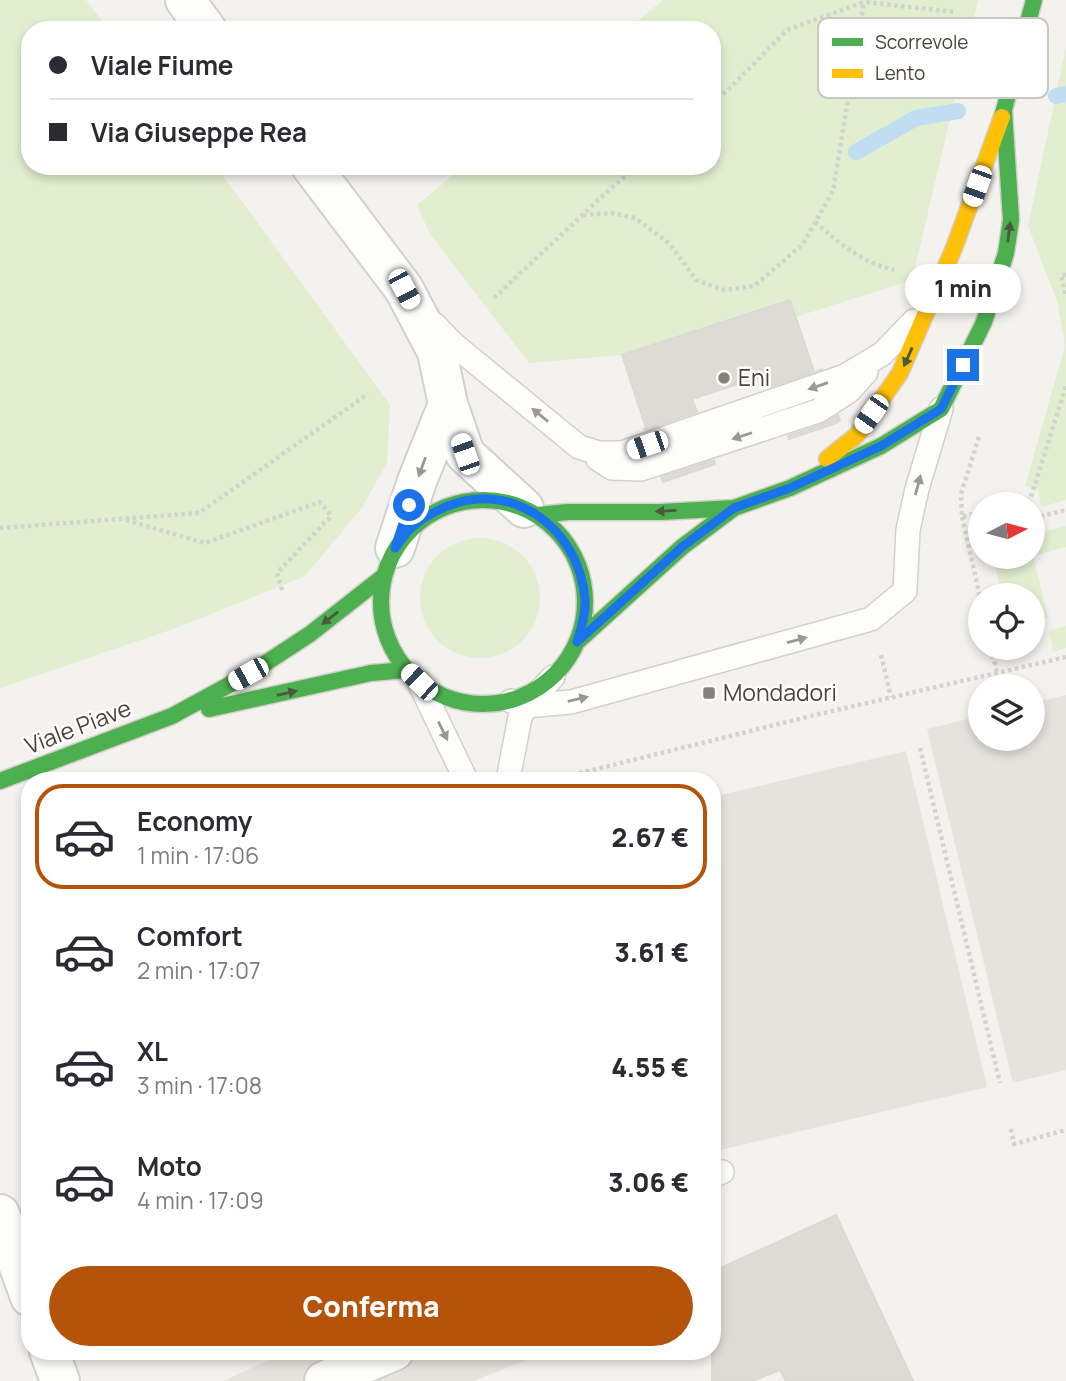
<!DOCTYPE html>
<html lang="it">
<meta charset="utf-8">
<style>
:root{--surface:#fff;--page:#f7f7f7;--text:#2b2b33;--muted:#7c7c81;--line:#e1e1e2;--accent:#b45309}
body{margin:0;font-family:Manrope,sans-serif;background:var(--page);color:var(--text);height:100vh;display:flex;flex-direction:column;font-size:26px;white-space:nowrap}
*{box-sizing:border-box;margin:0}
p{font-size:23px;color:var(--muted)}
.icon{flex:none;width:38px;height:38px;fill:none;stroke:currentColor;stroke-width:2;stroke-linecap:round;stroke-linejoin:round}
.map{position:relative;flex:1;overflow:hidden}
.panel{position:absolute;left:21px;top:772px;width:700px;height:588px;display:flex;flex-direction:column;background:var(--surface);border-radius:28px;box-shadow:0 4px 10px #0003}
.panel>*{flex:none}
.banner{position:absolute;left:21px;top:21px;width:700px;height:154px;border-radius:28px;box-shadow:0 4px 10px #0003;display:grid;align-content:center;height:154px;padding:0 28px;background:var(--surface)}
.needle{width:46px;rotate:84deg}
.controls{position:absolute;left:968px;top:492px;display:grid;gap:14px}
.controls a{display:grid;place-items:center;width:77px;height:77px;border-radius:50%;background:var(--surface);box-shadow:0 4px 10px #0003;font-size:35px}
.end{position:absolute;width:32px;height:32px;margin:-16px;border:9px solid #1a73e8;background:#fff;box-shadow:0 0 0 4px #fff}
.from{border-radius:50%}
.bubble{position:absolute;height:49px;border-radius:24px;background:var(--surface);box-shadow:0 4px 10px #0003;font-size:23px;font-weight:800;line-height:49px;text-align:center}
.car{position:absolute;width:21px;height:42px;margin:-21px -10px;border-radius:9px;box-shadow:0 0 5px 2px #0007;background:linear-gradient(#fff 24%,#345 0 40%,#fff 0 76%,#345 0 86%,#fff 0)}
.banner b{display:flex;align-items:center;gap:24px;height:66px;font-size:26px}
.banner b+b{border-top:2px solid var(--line)}
.banner i{width:18px;height:18px;background:var(--text)}
ul{padding:12px 0 0;list-style:none}
li{display:flex;align-items:center;gap:21px;height:105px;margin:0 14px 10px;padding:0 14px;border:4px solid transparent;border-radius:28px}
li div{flex:1}
li b{display:block;font-size:26px}
li em{font-style:normal;font-weight:800}
li.on{border-color:var(--accent)}
li>.icon{width:63px;height:63px;stroke-width:1.5}
.primary-button{display:flex;gap:14px;margin-top:auto;padding:14px 28px}
.primary-button a{flex:1;height:80px;border-radius:42px;background:var(--accent);color:#fff;font-size:28px;font-weight:800;line-height:80px;text-align:center}
.map>svg:first-child{display:block}
.green{fill:#e1eecf}
.parking{fill:#e6e3df}
.lines{fill:none;stroke-linecap:round;stroke-linejoin:round}
.stream{stroke:#c0ddf1;stroke-width:16}
.building{fill:#dedbd6;stroke:#dcd9d4;stroke-width:2}
.lane-casing{stroke:#d2d0cb;stroke-width:26}
.street-casing{stroke:#d2d0cb;stroke-width:42}
.fast-casing{stroke:#d3cfc5;stroke-width:19}
.slow-casing{stroke:#d3cfc5;stroke-width:19}
.path{stroke:#d3d2cc;stroke-width:4.5;stroke-dasharray:3.5 3.5;stroke-linecap:butt}
.lane{stroke:#fdfdfc;stroke-width:23}
.street{stroke:#fdfdfc;stroke-width:38}
.fast{stroke:#4caf50;stroke-width:16}
.slow{stroke:#ffc107;stroke-width:16}
.oneway{fill:#4b593e}
.oneway2{fill:#9b9791}
.route{stroke:#1a73e8;stroke-width:9}
.poi-dot{fill:#868178;stroke:#fff;stroke-width:2.5}
.labels{text-anchor:middle;stroke-width:5;stroke-linejoin:round;paint-order:stroke}
.poi-label{font-size:23px;fill:#4b4439;stroke:#fff;text-anchor:start}
.street-label{font-size:23px;fill:#4b4439;stroke:#fff}
.key{fill:#fff;stroke:#c9c7c4;stroke-width:2}
.key-label{font-size:19px;fill:#4b4439}
</style>
<div class="map">
<svg width="1066" height="1381" viewBox="0 0 1066 1381">
<rect width="100%" height="100%" fill="#f4f2ee"/>
<path class="green" d="M0,0H86L109,30H30V166H215L247,208L390,405L387,463L361,509L305,576L179,627L0,688Z
M663,0H978L912,280L796,317L790,300L622,355L529,363L430,234L417,205L464,166H712V30H627Z
M1066,47V500L1041,507L1038,490L1025,486L1065,346L1057,301L1028,226Z
M1066,526V547L1033,556L1048,617L1033,621L1032,595H1002L994,561L999,557L1032,556L1033,535Z
M420 598a60 60 0 1 1 120 0a60 60 0 1 1-120 0Z
M1066,626V648L1053,652L1049,630Z"/>
<path class="parking" d="M1066,695V1070L1013,1083L927,729L980,716V738H1032L1033,703Z
M906,751L987,1087L712,1152V797Z
M289,1351H385L312,1381H223Z
M435,1351H549L474,1381H365Z"/>
<g class="lines">
<path class="stream" d="M1056,96L1066,94
M856,152L916,118L958,111"/>
</g>
<path class="building" d="M790,300L814,372L823,369L770,387L766,375L692,399L697,412L645,430L644,429L646,428L622,355Z
M838,415L840,420L837,423L789,439L788,436L823,424Z
M714,460L715,464L663,482L661,477Z
M836,1215L913,1381H786L780,1370L752,1381H712V1272Z"/>
<g class="lines">
<g class="lane-casing">
<path id="lane" d="M435,325L452,343L579,447L599,453H622L845,376L882,354L914,321
M598,459L612,468L641,469L818,411L849,391L866,372
M419,682L466,780
M511,701L526,706L571,702L871,619L905,591L908,530L917,489L941,409
M508,780L520,717L526,706L553,677
M712,1176L722,1172"/>
</g>
<g class="street-casing">
<path id="street" d="M185,0L207,30
M311,166L404,289L437,352L448,404L465,454L524,508
M395,548L417,481L448,404
M0,1214L30,1297
M49,1351L60,1381
M324,1381L394,1351"/>
</g>
<g class="fast-casing">
<path id="fast" d="M1002,117L1034,0
M381 602a102 102 0 1 1 204 0a102 102 0 1 1-204 0Z
M537,515L568,512H661L734,508
M577,642L682,547L734,508L790,488L881,446L941,409L984,322L1006,253L1011,220L1004,111
M209,709L371,673L406,670
M0,781L172,716L249,674L310,634L384,576"/>
</g>
<g class="slow-casing">
<path id="slow" d="M827,459L857,435L900,373L954,248L1002,117"/>
</g>
<path class="path" d="M712,103L728,90L787,30L864,2L955,12
M583,215L612,213L635,218L670,244L696,280L724,290L754,286L803,244L833,191L864,2
M815,222C841,244 860,262 894,270
M1066,275H1061L1066,296
M494,298L610,189L638,166
M979,437L961,494L962,517L980,512
M1013,504L1030,500L1066,386
M1032,511L1034,518L1066,510
M962,517L980,597
M126,520L205,543L320,502L331,516L277,573L283,593
M0,528L199,513L368,394
M991,648L997,673
M881,655L891,697
M920,748L1000,1083
M552,780L815,715L1066,657
M1011,1129L1014,1144L1066,1130"/>
<use href="#lane" class="lane"/>
<use href="#street" class="street"/>
<use href="#fast" class="fast"/>
<use href="#slow" class="slow"/>
</g>
<defs><path id="oneway-solid" d="M-6-.8H1V-3.2L6.5 0L1 3.2V.8H-6Z" transform="scale(1.75)"/></defs>
<g class="oneway">
<use href="#oneway-solid" transform="translate(1009 232) rotate(-83)"/>
<use href="#oneway-solid" transform="translate(908 357) rotate(114)"/>
<use href="#oneway-solid" transform="translate(666 511) rotate(177)"/>
<use href="#oneway-solid" transform="translate(330 618) rotate(142)"/>
<use href="#oneway-solid" transform="translate(287 693) rotate(-13)"/>
</g>
<g class="oneway2">
<use href="#oneway-solid" transform="translate(818 386) rotate(161)"/>
<use href="#oneway-solid" transform="translate(540 415) rotate(-141)"/>
<use href="#oneway-solid" transform="translate(742 436) rotate(162)"/>
<use href="#oneway-solid" transform="translate(422 467) rotate(110)"/>
<use href="#oneway-solid" transform="translate(918 485) rotate(-75)"/>
<use href="#oneway-solid" transform="translate(797 640) rotate(-15)"/>
<use href="#oneway-solid" transform="translate(578 699) rotate(-13)"/>
<use href="#oneway-solid" transform="translate(443 731) rotate(64)"/>
</g>
<g class="lines">
<path class="route" d="M409,505L395,548C400,542 404,536 408,531C417,522 428,515 439,510C508,475 580,527 585,600C586,614 581,629 577,642L682,547L734,508L790,488L881,446L941,409L963,365"/>
</g>
<g class="poi-dot">
<circle cx="724" cy="378" r="7"/>
<rect x="702" y="686" width="14" height="14" rx="3.5"/>
</g>
<g class="labels">
<g class="poi-label">
<text x="738" y="386">Eni</text>
<text x="723" y="701">Mondadori</text>
</g>
<g class="street-label">
<text transform="translate(78 727) rotate(-21)" y="8">Viale Piave</text>
</g>
</g>
<rect x="818" y="18" width="230" height="80" rx="10" class="key"/>
<rect x="832" y="38" width="31" height="8" fill="#4caf50"/>
<rect x="832" y="69" width="31" height="9" fill="#ffc107"/>
<g class="key-label">
<text x="875" y="49">Scorrevole</text>
<text x="875" y="80">Lento</text>
</g>
</svg>
<div class="controls">
<a><svg class="needle" viewBox="-14 -14 28 28"><path d="M0-13l5 13h-10z" fill="#e53935"/><path d="M0 13l5-13h-10z" fill="#7c7c81"/></svg></a>
<a><svg class="icon" aria-label="locate" viewBox="0 0 24 24"><circle cx="12" cy="12" r="6"/><path d="M12 2v4M12 18v4M2 12h4M18 12h4"/></svg></a>
<a><svg class="icon" aria-label="layers" viewBox="0 0 24 24"><path d="M12 4l9 5-9 5-9-5zM3 14l9 5 9-5"/></svg></a>
</div>
<i class="end from" style="left:409px;top:505px"></i>
<i class="end" style="left:963px;top:365px"></i>
<div class="bubble" style="left:905px;top:264px;width:116px">1 min</div>
<i class="car" style="left:977px;top:186px;rotate:200deg"></i>
<i class="car" style="left:404px;top:289px;rotate:152deg"></i>
<i class="car" style="left:871px;top:414px;rotate:215deg"></i>
<i class="car" style="left:647px;top:445px;rotate:251deg"></i>
<i class="car" style="left:465px;top:454px;rotate:341deg"></i>
<i class="car" style="left:248px;top:674px;rotate:241deg"></i>
<i class="car" style="left:419px;top:682px;rotate:314deg"></i>
<div class="banner">
<b><i class="from"></i>Viale Fiume</b>
<b><i></i>Via Giuseppe Rea</b>
</div>
<section class="panel">
<ul>
<li class="on"><svg class="icon" aria-label="car" viewBox="0 0 24 24"><path d="M5 17H2v-5l4-1 3-4h7l3 4 3 1v5h-3M9 17h6M6 11h13"/><circle cx="7" cy="17" r="2"/><circle cx="17" cy="17" r="2"/></svg><div><b>Economy</b><p>1 min · 17:06</p></div><em>2.67 €</em></li>
<li><svg class="icon" aria-label="car" viewBox="0 0 24 24"><path d="M5 17H2v-5l4-1 3-4h7l3 4 3 1v5h-3M9 17h6M6 11h13"/><circle cx="7" cy="17" r="2"/><circle cx="17" cy="17" r="2"/></svg><div><b>Comfort</b><p>2 min · 17:07</p></div><em>3.61 €</em></li>
<li><svg class="icon" aria-label="car" viewBox="0 0 24 24"><path d="M5 17H2v-5l4-1 3-4h7l3 4 3 1v5h-3M9 17h6M6 11h13"/><circle cx="7" cy="17" r="2"/><circle cx="17" cy="17" r="2"/></svg><div><b>XL</b><p>3 min · 17:08</p></div><em>4.55 €</em></li>
<li><svg class="icon" aria-label="car" viewBox="0 0 24 24"><path d="M5 17H2v-5l4-1 3-4h7l3 4 3 1v5h-3M9 17h6M6 11h13"/><circle cx="7" cy="17" r="2"/><circle cx="17" cy="17" r="2"/></svg><div><b>Moto</b><p>4 min · 17:09</p></div><em>3.06 €</em></li>
</ul>
<div class="primary-button"><a>Conferma</a></div>
</section>
</div>
